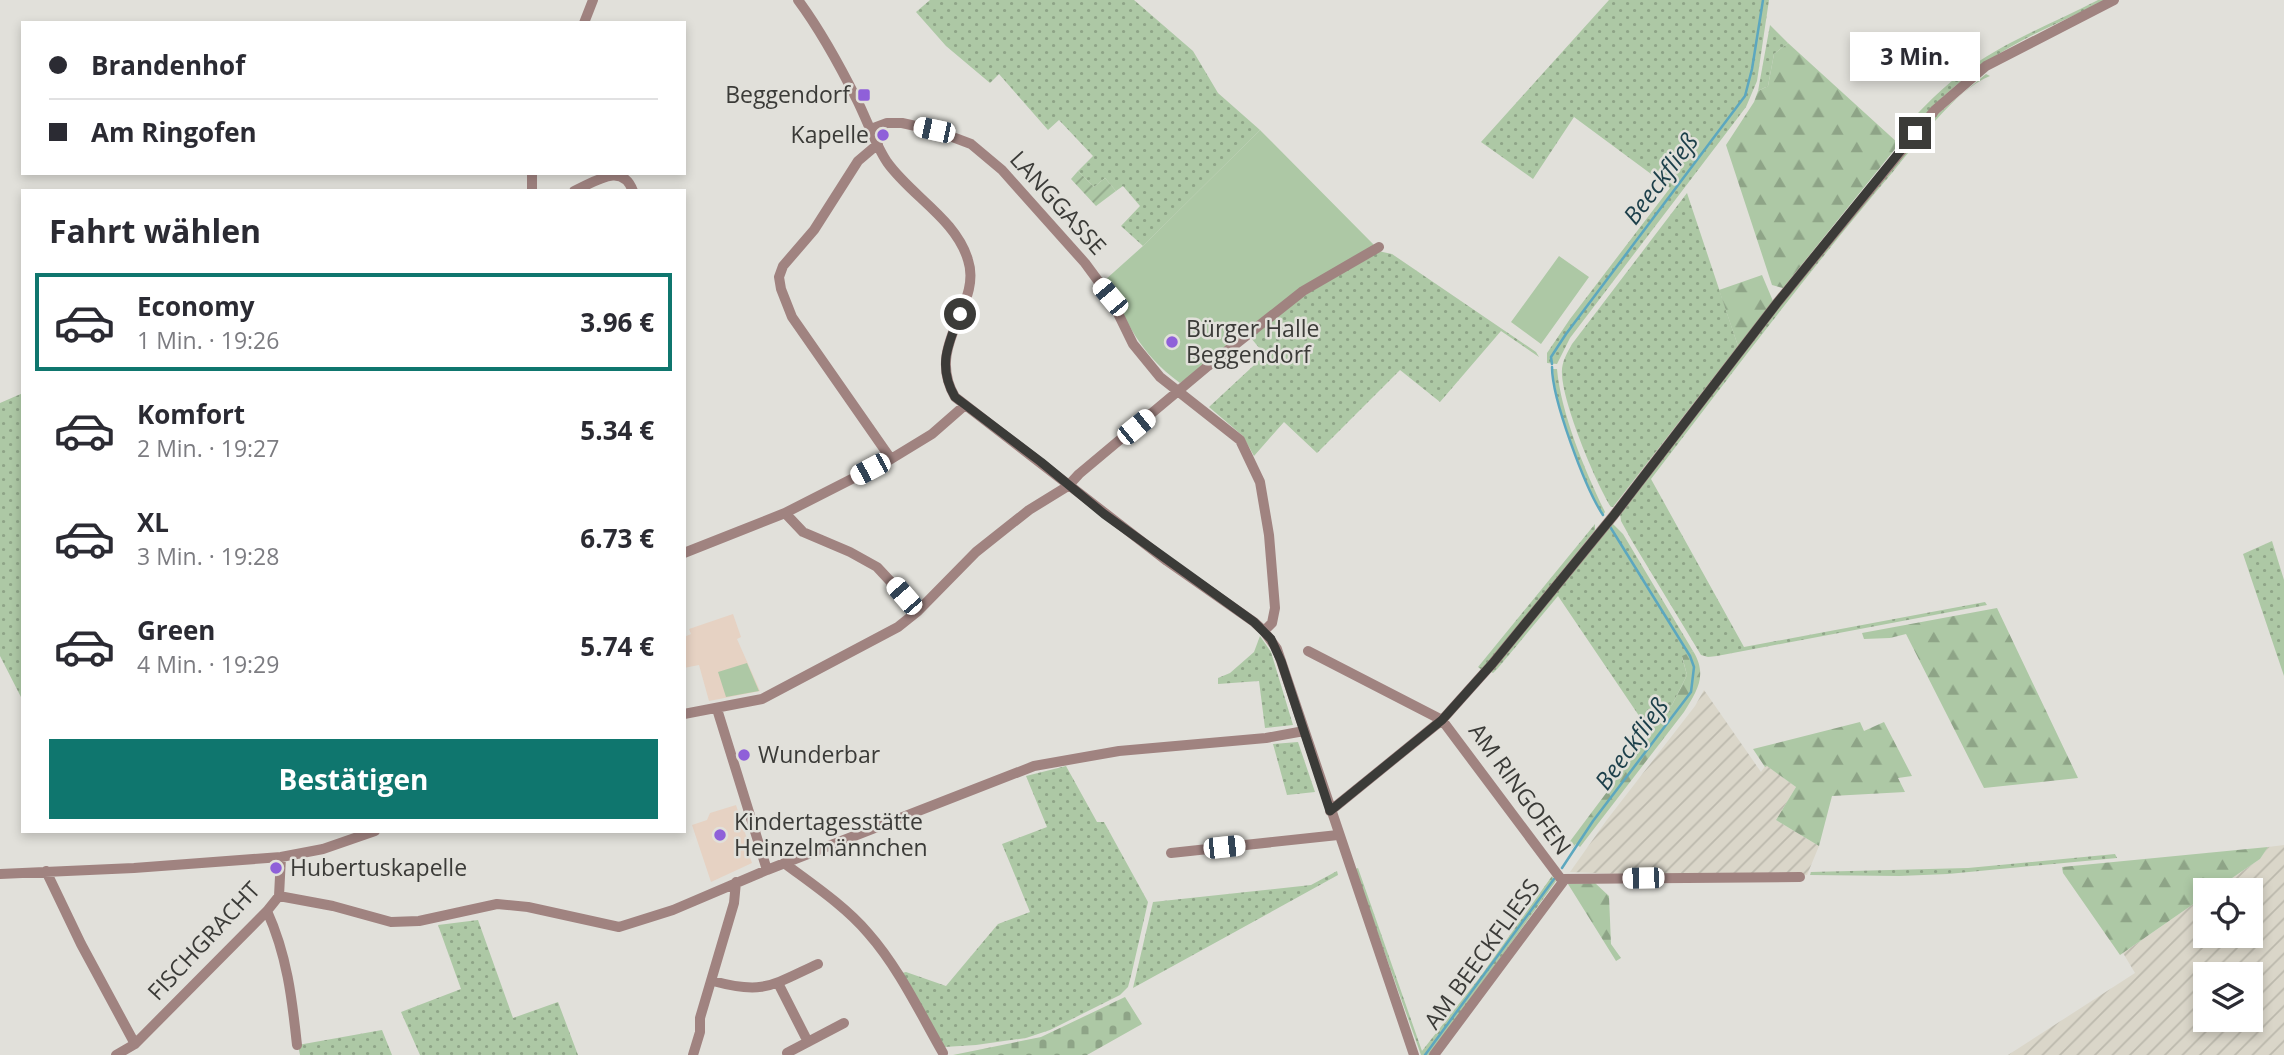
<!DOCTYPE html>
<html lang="de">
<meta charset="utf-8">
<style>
:root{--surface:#fff;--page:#f7f7f7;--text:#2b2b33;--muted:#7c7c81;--line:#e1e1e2;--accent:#0f766e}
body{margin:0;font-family:"Open Sans",sans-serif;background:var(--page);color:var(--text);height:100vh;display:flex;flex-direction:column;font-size:26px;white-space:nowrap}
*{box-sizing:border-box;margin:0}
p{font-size:23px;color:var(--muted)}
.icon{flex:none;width:38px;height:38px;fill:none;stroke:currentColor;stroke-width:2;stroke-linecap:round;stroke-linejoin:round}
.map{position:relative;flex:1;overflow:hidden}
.sheet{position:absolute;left:21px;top:189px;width:665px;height:644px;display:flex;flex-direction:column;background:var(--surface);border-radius:0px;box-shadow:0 4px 10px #0003}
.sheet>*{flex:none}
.hud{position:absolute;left:21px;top:21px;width:665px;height:154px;border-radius:0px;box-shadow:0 4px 10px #0003;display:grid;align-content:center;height:154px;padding:0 28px;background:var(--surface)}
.fabs{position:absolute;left:2193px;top:878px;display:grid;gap:14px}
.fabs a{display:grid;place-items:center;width:70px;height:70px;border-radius:0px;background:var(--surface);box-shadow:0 4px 10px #0003;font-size:35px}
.end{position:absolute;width:32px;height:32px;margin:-16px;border:9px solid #3b3b38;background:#fff;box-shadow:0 0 0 4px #fff}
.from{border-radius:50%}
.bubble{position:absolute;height:49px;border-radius:0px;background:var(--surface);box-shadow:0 4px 10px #0003;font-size:23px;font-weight:700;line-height:49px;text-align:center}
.car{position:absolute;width:21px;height:42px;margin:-21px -10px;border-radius:9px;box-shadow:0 0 5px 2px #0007;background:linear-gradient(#fff 24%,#345 0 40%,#fff 0 76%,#345 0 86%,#fff 0)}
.hud b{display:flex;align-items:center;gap:24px;height:66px;font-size:26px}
.hud b+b{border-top:2px solid var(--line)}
.hud i{width:18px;height:18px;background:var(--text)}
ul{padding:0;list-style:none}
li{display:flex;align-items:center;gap:21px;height:98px;margin:0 14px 10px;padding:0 14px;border:4px solid transparent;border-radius:0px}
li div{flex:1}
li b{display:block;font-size:26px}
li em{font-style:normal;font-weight:700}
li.on{border-color:var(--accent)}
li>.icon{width:63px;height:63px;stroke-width:1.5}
h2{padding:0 28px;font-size:32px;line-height:84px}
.action{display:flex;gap:14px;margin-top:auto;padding:14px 28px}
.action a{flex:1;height:80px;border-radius:0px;background:var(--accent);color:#fff;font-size:28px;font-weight:700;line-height:80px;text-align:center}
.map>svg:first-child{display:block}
.industrial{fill:url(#industrial-furrows);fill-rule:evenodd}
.education{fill:#e6d2c3}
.grass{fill:url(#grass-dots)}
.forest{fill:url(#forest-firs)}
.cemetery{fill:url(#cemetery-stones)}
.park{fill:#adc8a5}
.garden{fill:url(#garden-furrows)}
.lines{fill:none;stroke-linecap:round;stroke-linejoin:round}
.stream{stroke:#5ca7bf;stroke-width:2.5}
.minor{stroke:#a08380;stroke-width:10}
.route{stroke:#3b3b38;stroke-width:9}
.poi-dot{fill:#8f60d9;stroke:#e1e0da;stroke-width:2.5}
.labels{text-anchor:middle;stroke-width:5;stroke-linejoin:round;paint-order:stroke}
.poi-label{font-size:23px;fill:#3b3b38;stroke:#e1e0da;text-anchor:start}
.street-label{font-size:23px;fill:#3b3b38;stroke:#e1e0da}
.water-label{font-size:24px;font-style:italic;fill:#1c3f4a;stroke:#e1e0da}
</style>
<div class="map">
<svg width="2284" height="1055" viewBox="0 0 2284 1055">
<defs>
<pattern id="industrial-furrows" width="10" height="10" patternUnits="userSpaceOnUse" patternTransform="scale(1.75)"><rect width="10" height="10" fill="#dad6c9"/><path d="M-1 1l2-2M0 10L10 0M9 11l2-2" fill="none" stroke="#bcb9ad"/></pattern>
<pattern id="grass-dots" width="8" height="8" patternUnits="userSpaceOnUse" patternTransform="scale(1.75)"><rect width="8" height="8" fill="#adc8a5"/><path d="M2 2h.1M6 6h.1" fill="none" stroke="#8ea487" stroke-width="1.8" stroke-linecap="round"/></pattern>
<pattern id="forest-firs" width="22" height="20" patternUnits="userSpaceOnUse" patternTransform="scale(1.75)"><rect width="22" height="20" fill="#adc8a5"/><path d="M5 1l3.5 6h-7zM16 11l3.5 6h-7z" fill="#8ea487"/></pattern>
<pattern id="cemetery-stones" width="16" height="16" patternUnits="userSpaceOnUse" patternTransform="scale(1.75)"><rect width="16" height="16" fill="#adc8a5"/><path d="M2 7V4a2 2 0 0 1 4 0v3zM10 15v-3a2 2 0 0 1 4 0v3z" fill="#8ea487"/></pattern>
<pattern id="garden-furrows" width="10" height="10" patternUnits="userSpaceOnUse" patternTransform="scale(1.75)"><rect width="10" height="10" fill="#adc8a5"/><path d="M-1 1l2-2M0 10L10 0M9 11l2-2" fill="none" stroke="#8ea487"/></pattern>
</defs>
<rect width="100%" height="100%" fill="#e1e0da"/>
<path class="industrial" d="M1704,690L1761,772L1766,765L1796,787L1776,820L1819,846L1807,875L1672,876L1570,872L1606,821L1695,706Z
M2284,845V1055H2008L2135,973L2123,953L2205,896V936H2250V891H2213L2260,859L2268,847ZM2205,975H2250V1020H2205Z"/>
<path class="education" d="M733,614L741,637L737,639L760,691L709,701L699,665L684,668V637L691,634L689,629Z
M736,805L749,845L746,846L752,863L711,882L692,825L707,820L710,813Z"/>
<path class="grass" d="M930,0H1134L1193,51L1218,93L1260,130L1143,246L1121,226L1140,206L1123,186L1116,191L1105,178L1094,187L1078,171L1093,156L1059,120L1048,130L999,74L990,83L946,46L916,12Z
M1609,0H1769L1757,81L1746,107L1570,338L1557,364L1547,363V353L1570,319L1670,188L1574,117L1533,179L1481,142Z
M2098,0H2107C2068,19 2024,36 1988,61C1956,82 1930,108 1905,137L1896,136C1920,111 1943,85 1972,66C2011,39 2056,22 2098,0Z
M1770,25L1788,43L1774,54L1768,86L1758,91Z
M1986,74L1990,76C1955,90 1916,144 1892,173C1808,272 1730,376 1651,479L1744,647L1985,602L1987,605L1717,656L1708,657L1701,655L1632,541L1621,521L1620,514L1790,292L1933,118Z
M1687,193L1738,346L1613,507H1611C1595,481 1563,404 1562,374C1561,363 1567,353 1572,344Z
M1378,251L1392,254L1536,352L1539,357L1501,331L1440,402L1400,370L1317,453L1284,422L1254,456L1243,436L1209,407L1265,355L1251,338L1287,306Z
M1553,369H1557C1561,414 1585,471 1605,512L1603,515C1586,487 1553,400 1553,369Z
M23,393V701L0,656V403Z
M1612,523L1623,534L1693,651L1682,657L1687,675L1672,705L1652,735L1558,596L1498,668L1493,673L1491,672Z
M1595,524V530L1482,670L1478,667Z
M2272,541L2284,580V676L2243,554Z
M1260,636L1271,652L1293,725L1265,728L1259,681L1218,684V678L1230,673L1254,652Z
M1298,742L1315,792L1287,795L1273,744Z
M1066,766L1097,822H1104L1148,902L1131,976L1128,987L1120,995L1050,1030L1026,1038L976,1045L944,1047L902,973L906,972L946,986L998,924L1030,912L1002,844L1047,827L1026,776Z
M2115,854L2117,858L1948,874L1899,876L1810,875L1811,872L1968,868Z
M1358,868L1422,1051L1480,977L1552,876L1556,881L1430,1055H1421L1355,869Z
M1337,871L1338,875L1133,988L1153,902L1311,885Z
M478,920L513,1018L558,1002L578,1055H420L401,1012L461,989L438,925Z
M382,1030L392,1055H300L298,1045Z"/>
<path class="forest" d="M1788,43L1899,144L1783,288L1772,285L1726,145L1754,102L1758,91L1768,86L1774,54Z
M1762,275L1773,301L1738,346L1719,290Z
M1997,608L2078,778L1984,788L1906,634L1890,638L1864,639L1862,633Z
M1693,651C1708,675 1697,691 1684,712L1580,847L1576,844L1572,848L1568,844L1672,705L1687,675L1682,656Z
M1860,722L1864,731L1884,722L1912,776L1898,778L1905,792L1832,796L1819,846L1776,820L1796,787L1767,766L1765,767L1753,749Z
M2268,847L2260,859L2213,891H2205V896L2120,955L2063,873L2062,867Z
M1595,883L1609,896L1611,944L1621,958L1616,961L1568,884Z"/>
<path class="cemetery" d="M1125,997L1142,1024L1087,1055H953L1041,1037Z"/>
<path class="park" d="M1260,130L1374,245L1180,383C1139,353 1128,323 1105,280L1143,246Z
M1559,256L1589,277L1541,344L1511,322Z
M747,663L759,691L726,697L718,672Z"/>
<path class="garden" d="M1078,171L1094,187L1105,178L1116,191L1096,206L1071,179Z"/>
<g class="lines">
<path class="stream" d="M1552,364L1551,357L1566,334L1745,96L1752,69L1763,0
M1552,367C1552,399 1585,488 1603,515
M1562,868L1593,821L1691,692L1694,667L1690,656L1609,525
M1425,1055L1554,879"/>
<path class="minor" d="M798,0C821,31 840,66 857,100C867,120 875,144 887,162C911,196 956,219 968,260C983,305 924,344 955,397L1167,561L1254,622L1264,631L1277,649L1414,1055
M584,23L593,0
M871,129L887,123H902L934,130L971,144L1002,170L1085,263L1110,297L1133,344L1160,377L1240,440L1260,482L1269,535L1275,608L1272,623L1264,631
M878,144L858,161L814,230L783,266L779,277L781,289L792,317L891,459
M532,191V173
M574,191C595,182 622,161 633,191
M785,513L803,532L850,552L877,567L918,611
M684,553L785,513L891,459L932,434L964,406
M1308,651L1442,720L1561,879L1800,877
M717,709L767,870
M684,714L762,699L898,627L918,611L976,552L1029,510L1068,486L1079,474L1208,366L1303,291L1379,247
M1330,811L1442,720L1493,663L1614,515L1777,303L1935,110L1986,66L2114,0
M1171,853L1338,835
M784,863C812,884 845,906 868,933C899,968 920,1013 943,1053
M46,871L81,944L135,1044
M0,874L134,868L281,857L323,849L375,831
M279,896L333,906L391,922L419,921L497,904L528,907L619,927L673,910L767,870L1034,766L1119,751L1266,738L1304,731
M267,911C287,955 292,998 297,1045
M713,981C764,995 772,985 818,964
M778,983L808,1042
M787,1053L844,1023
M116,1055L135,1044L267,911L279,896L281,857
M693,1055L700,1032V1018L734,903L736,882
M1434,1055L1565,879"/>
</g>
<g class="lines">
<path class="route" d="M960,314C948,345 937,366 955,397L1041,462L1104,514L1254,622L1271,639L1281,661L1330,811L1442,720L1493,663L1614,515L1777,303L1915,133"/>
</g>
<g class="poi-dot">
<rect x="857" y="88" width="14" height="14" rx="3.5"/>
<circle cx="883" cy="135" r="7"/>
<circle cx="1172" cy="342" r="7"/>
<circle cx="744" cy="755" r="7"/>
<circle cx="720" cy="835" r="7"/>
<circle cx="276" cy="868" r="7"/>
</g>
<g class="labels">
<g class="poi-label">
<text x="850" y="103" text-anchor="end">Beggendorf</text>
<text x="869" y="143" text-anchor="end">Kapelle</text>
<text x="1186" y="337">Bürger Halle<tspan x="1186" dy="26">Beggendorf</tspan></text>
<text x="758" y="763">Wunderbar</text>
<text x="734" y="830">Kindertagesstätte<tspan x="734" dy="26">Heinzelmännchen</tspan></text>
<text x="290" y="876">Hubertuskapelle</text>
</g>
<g class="street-label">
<text transform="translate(1058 203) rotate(48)" y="8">LANGGASSE</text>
<text transform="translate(1520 789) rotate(54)" y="8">AM RINGOFEN</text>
<text transform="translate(204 941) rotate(-47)" y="8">FISCHGRACHT</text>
<text transform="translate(1482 954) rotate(-54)" y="8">AM BEECKFLIESS</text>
</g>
<g class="water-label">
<text transform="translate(1661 179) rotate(-53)" y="8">Beeckfließ</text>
<text transform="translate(1632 744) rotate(-54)" y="8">Beeckfließ</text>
</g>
</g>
</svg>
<div class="fabs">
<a><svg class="icon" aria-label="locate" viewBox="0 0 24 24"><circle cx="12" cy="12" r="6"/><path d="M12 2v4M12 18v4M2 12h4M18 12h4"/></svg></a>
<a><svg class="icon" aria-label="layers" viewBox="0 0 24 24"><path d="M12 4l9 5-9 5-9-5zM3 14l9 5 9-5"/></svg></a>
</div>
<i class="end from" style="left:960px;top:314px"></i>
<i class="end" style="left:1915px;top:133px"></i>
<div class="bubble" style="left:1850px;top:32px;width:130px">3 Min.</div>
<i class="car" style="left:934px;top:130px;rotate:282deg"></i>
<i class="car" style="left:1110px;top:297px;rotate:320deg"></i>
<i class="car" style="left:1136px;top:427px;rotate:51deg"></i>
<i class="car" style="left:870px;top:469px;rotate:242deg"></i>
<i class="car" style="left:904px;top:596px;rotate:319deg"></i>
<i class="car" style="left:1224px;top:847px;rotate:84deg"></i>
<i class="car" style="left:1643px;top:878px;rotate:269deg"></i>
<div class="hud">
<b><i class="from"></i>Brandenhof</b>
<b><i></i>Am Ringofen</b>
</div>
<section class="sheet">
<h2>Fahrt wählen</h2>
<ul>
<li class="on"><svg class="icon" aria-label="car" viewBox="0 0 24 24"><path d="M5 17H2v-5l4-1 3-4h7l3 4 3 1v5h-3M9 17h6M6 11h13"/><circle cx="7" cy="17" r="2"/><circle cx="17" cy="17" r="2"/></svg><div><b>Economy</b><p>1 Min. · 19:26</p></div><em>3.96 €</em></li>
<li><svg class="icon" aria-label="car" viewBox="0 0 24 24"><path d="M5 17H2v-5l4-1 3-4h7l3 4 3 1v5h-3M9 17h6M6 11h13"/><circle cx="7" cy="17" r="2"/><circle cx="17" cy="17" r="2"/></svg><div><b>Komfort</b><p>2 Min. · 19:27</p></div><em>5.34 €</em></li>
<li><svg class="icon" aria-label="car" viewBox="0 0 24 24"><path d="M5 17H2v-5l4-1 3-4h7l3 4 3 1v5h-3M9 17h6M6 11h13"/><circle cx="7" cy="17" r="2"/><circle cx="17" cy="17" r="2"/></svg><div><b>XL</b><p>3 Min. · 19:28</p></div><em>6.73 €</em></li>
<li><svg class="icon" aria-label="car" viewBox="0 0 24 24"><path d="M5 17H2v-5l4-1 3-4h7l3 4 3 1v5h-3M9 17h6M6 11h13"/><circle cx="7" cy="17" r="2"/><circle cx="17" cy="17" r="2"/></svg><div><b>Green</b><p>4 Min. · 19:29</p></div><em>5.74 €</em></li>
</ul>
<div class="action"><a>Bestätigen</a></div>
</section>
</div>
